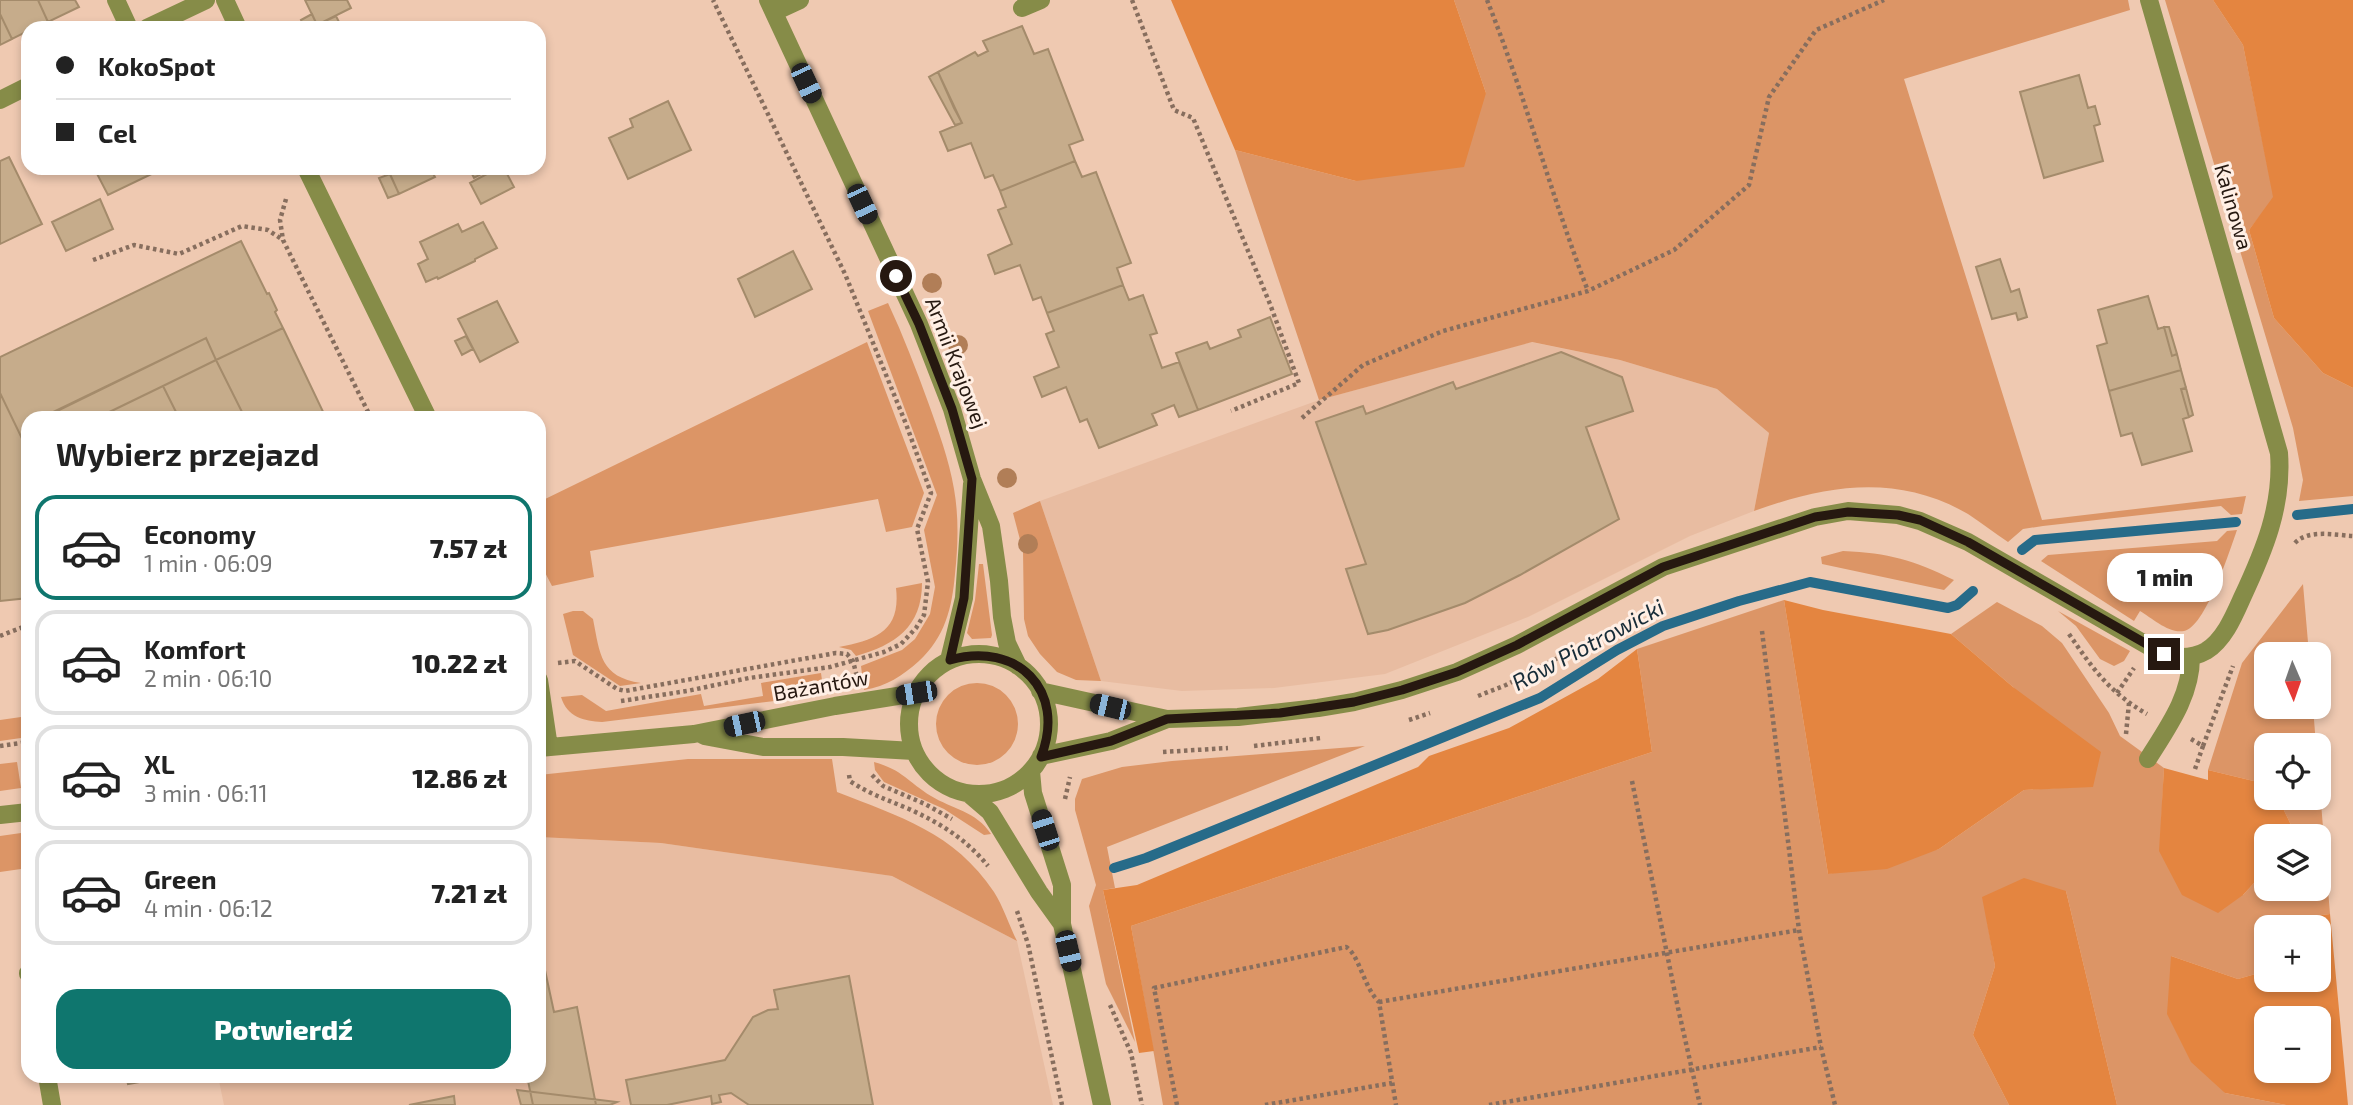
<!DOCTYPE html>
<html lang="pl">
<meta charset="utf-8">
<style>
:root{--surface:#fff;--page:#f6f6f6;--text:#222;--muted:#767676;--line:#e0e0e0;--accent:#0f766e}
body{margin:0;font-family:"Exo 2",sans-serif;background:var(--page);color:var(--text);height:100vh;display:flex;flex-direction:column;font-size:26px;white-space:nowrap}
*{box-sizing:border-box;margin:0}
p{font-size:23px;color:var(--muted)}
.icon{flex:none;width:38px;height:38px;fill:none;stroke:currentColor;stroke-width:2;stroke-linecap:round;stroke-linejoin:round}
.map{position:relative;flex:1;overflow:hidden}
.drawer{position:absolute;left:21px;top:411px;width:525px;height:672px;display:flex;flex-direction:column;background:var(--surface);border-radius:21px;box-shadow:0 4px 10px #0003}
.drawer>*{flex:none}
.hud{position:absolute;left:21px;top:21px;width:525px;height:154px;border-radius:21px;box-shadow:0 4px 10px #0003;display:grid;align-content:center;height:154px;padding:0 35px;background:var(--surface)}
.needle{width:46px;rotate:178deg}
.controls{position:absolute;left:2254px;top:642px;display:grid;gap:14px}
.controls a{display:grid;place-items:center;width:77px;height:77px;border-radius:14px;background:var(--surface);box-shadow:0 4px 10px #0003;font-size:35px}
.end{position:absolute;width:32px;height:32px;margin:-16px;border:9px solid #261810;background:#fff;box-shadow:0 0 0 4px #fff}
.from{border-radius:50%}
.bubble{position:absolute;height:49px;border-radius:21px;background:var(--surface);box-shadow:0 4px 10px #0003;font-size:23px;font-weight:800;line-height:49px;text-align:center}
.car{position:absolute;width:21px;height:42px;margin:-21px -10px;border-radius:9px;box-shadow:0 0 5px 2px #0007;background:linear-gradient(#222 24%,#8ab4d8 0 40%,#222 0 76%,#8ab4d8 0 86%,#222 0)}
.hud b{display:flex;align-items:center;gap:24px;height:66px;font-size:26px}
.hud b+b{border-top:2px solid var(--line)}
.hud i{width:18px;height:18px;background:var(--text)}
ul{padding:0;list-style:none}
li{display:flex;align-items:center;gap:21px;height:105px;margin:0 14px 10px;padding:0 21px;border:4px solid var(--line);border-radius:21px}
li div{flex:1}
li b{display:block;font-size:26px}
li em{font-style:normal;font-weight:800}
li.on{border-color:var(--accent)}
li>.icon{width:63px;height:63px;stroke-width:1.5}
h2{padding:0 35px;font-size:32px;line-height:84px}
.button{display:flex;gap:14px;margin-top:auto;padding:14px 35px}
.button a{flex:1;height:80px;border-radius:21px;background:var(--accent);color:#fff;font-size:28px;font-weight:800;line-height:80px;text-align:center}
.map>svg:first-child{display:block}
.built{fill:#e8bca1}
.green{fill:#dc9566}
.forest{fill:#e48540;fill-rule:evenodd}
.lines{fill:none;stroke-linecap:round;stroke-linejoin:round}
.stream{stroke:#276b89;stroke-width:10}
.building{fill:#c6ac8b;stroke:#a48b6b;stroke-width:2}
.path{stroke:#876e5e;stroke-width:4.5;stroke-dasharray:3.5 3.5;stroke-linecap:butt}
.minor{stroke:#868c48;stroke-width:18}
.tree{fill:#b17e57}
.route{stroke:#261810;stroke-width:9}
.labels{text-anchor:middle;stroke-width:6;stroke-linejoin:round;paint-order:stroke}
.street-label{font-size:21px;fill:#261810;stroke:#ffefe5}
.water-label{font-size:23px;font-style:italic;fill:#172c38;stroke:#ffefe5}
</style>
<div class="map">
<svg width="2353" height="1105" viewBox="0 0 2353 1105">
<rect width="100%" height="100%" fill="#efc9b1"/>
<path class="built" d="M1531,342L1620,360L1717,389L1769,433L1754,511L1690,536L1528,617L1385,674L1274,688L1182,691L1101,681L1040,501L1319,400Z
M539,837L661,843L892,876L1017,941L1053,1105H224L218,1076H539Z"/>
<path class="green" d="M1454,0H2128L2130,10L1904,79L2042,520L2246,496L2242,514L2231,515L2221,506L2043,526L2023,529L2008,542C1994,533 1982,523 1968,514C1897,473 1827,485 1754,511L1769,433L1717,389L1620,360L1532,342L1319,400L1235,150L1356,181L1486,93Z
M2165,0H2213L2243,45L2274,198L2249,230L2274,318L2323,373L2353,388V496L2299,501L2303,480L2293,428Z
M888,303C903,335 916,369 928,402C938,430 949,459 954,489C959,517 958,546 955,574C952,608 945,637 919,661C902,676 887,686 864,690L861,666L902,650L915,639L930,614L935,587L924,530L937,495L868,311Z
M867,342L924,493L912,527L886,532L878,499L590,551L594,577L552,586L539,561V502Z
M1040,501L1101,681L1076,680L1057,672L1040,654L1028,636L1024,619L1023,551L1013,513Z
M2237,530C2230,550 2205,628 2184,631C2169,634 2152,618 2140,611L2134,621L2041,561L2048,555L2217,541L2227,531Z
M1843,551C1889,553 1913,560 1954,580L1944,590L1822,564L1821,557Z
M979,564H983L992,635L991,638L972,639L967,633L975,600Z
M922,583C922,627 895,645 856,656L851,650L839,647C876,640 901,631 896,588Z
M2303,584L2309,654H2266V707H2313L2316,745L2266,746V784L2208,770L2242,663Z
M1784,600L1828,874L1939,849L2024,790L2093,786L2013,687L1951,634L1997,602L2042,626L2062,643L2109,713L2120,736L2164,768L2160,851L2243,895L2266,870V889H2319V836H2285L2291,825L2278,798H2319V778L2330,914L2306,917L2282,927L2266,928V971L2238,979L2171,956L2225,1093L2286,1105H2117L2066,891L1983,897L1995,966L1973,1035L2009,1105H1163L1131,926L1652,752L1637,649Z
M573,611H583L593,619C600,654 600,677 641,683L620,686L573,655L563,614Z
M2058,611L2130,651L2124,661L2114,666L2100,659L2076,626Z
M821,673L824,695L602,722C584,721 567,717 561,697L582,695L606,711L701,694L704,706L763,696L761,683Z
M936 724a41 41 0 1 1 82 0a41 41 0 1 1-82 0Z
M28,716V737L0,741V720Z
M1365,746L1107,847L1115,888L1103,890L1135,1042L1106,984L1089,906L1096,885L1075,810V799L1082,779L1122,767L1172,761Z
M688,759H832L837,792C900,817 954,832 994,892C1003,906 1009,925 1017,941L892,876L661,843L539,837V775Z
M17,762L21,788L0,791V764Z
M874,762C903,770 908,782 931,796C952,809 976,811 991,834L984,835L944,809L884,782L875,770Z
M28,832V868L0,872V836Z"/>
<path class="forest" d="M1171,0H1454L1486,93L1464,167L1356,181L1235,150Z
M2213,0H2353V388L2323,373L2274,318L2249,230L2273,197L2243,45Z
M1784,600L1823,610L1951,634L2013,687L2101,752L2093,787L2024,790L1939,849L1887,869L1828,874Z
M1637,649L1652,752L1131,926L1154,1051L1139,1053L1103,890L1137,885L1418,767L1429,756L1509,728L1598,679Z
M2164,768L2208,780V770L2266,784V798H2278L2291,825L2285,836H2266V870L2243,895L2218,913L2182,895L2159,851Z
M2024,878L2066,891L2117,1105H2009L1973,1035L1995,966L1982,897Z
M2330,914L2348,1105H2286L2225,1093L2191,1062L2167,1014L2171,956L2238,979L2266,971V980H2319V928L2282,927L2306,917ZM2319,1018V1071H2266V1018Z"/>
<g class="lines">
<path class="stream" d="M2297,515L2353,509
M2022,550L2035,540L2236,522
M1114,868L1146,858L1540,698L1617,650L1663,626L1739,601L1810,582L1948,608L1957,605L1973,591"/>
</g>
<path class="building" d="M0,0H38L48,22L35,28H28V31L12,39L0,14Z
M38,0H75L79,7L48,22Z
M305,0H347L351,8L317,25Z
M0,14L12,39L0,45Z
M312,14L317,25L336,16L340,24L331,28H305L301,20Z
M1022,26L1034,54L1048,49L1083,140L1069,145L1075,161L1000,191L993,175L985,178L971,143L948,151L940,132L962,123L938,72L975,52L978,56L988,51L983,41Z
M938,72L954,108L962,123L955,125L929,77Z
M2079,75L2088,108L2095,106L2100,124L2094,126L2103,161L2044,178L2020,92Z
M668,101L691,150L628,179L609,138L633,127L630,119Z
M9,157L42,224L0,244V161Z
M1075,161L1082,177L1096,172L1131,263L1117,268L1123,285L1047,313L1041,297L1033,300L1020,265L995,274L988,255L1012,244L998,210L1006,207L1000,191Z
M94,168H164L108,195Z
M387,168H430L435,177L399,194Z
M469,168H493L474,178Z
M498,168H504L514,187L481,204L470,183Z
M390,174L399,194L388,198L379,178Z
M100,199L113,229L66,251L52,222Z
M483,222L497,248L475,259V261L438,279L437,277L426,282L418,264L428,259L420,242L458,224L462,232Z
M241,241L267,294L269,293L277,310L275,312L283,328L216,360L206,338L43,418H28V451L0,393V357Z
M793,251L812,289L755,317L738,279Z
M2000,259L2011,292L2019,289L2027,317L2018,320L2016,313L1992,319L1976,267Z
M1123,285L1129,300L1143,295L1157,333L1150,335L1162,368L1179,362L1198,410L1179,417L1174,405L1152,414L1157,425L1099,448L1087,419L1080,422L1066,387L1042,397L1034,377L1059,367L1046,334L1054,331L1047,313Z
M2148,296L2158,329L2164,327L2172,356L2177,354L2181,370L2109,391L2097,346L2107,343L2098,310Z
M497,301L518,342L480,362L458,319Z
M1270,317L1292,374L1198,410L1176,353L1207,342L1210,349L1241,337L1238,330Z
M2164,327H2169L2177,354L2172,356Z
M283,328L326,418H245L216,360Z
M466,336L473,349L462,355L455,341Z
M206,338L216,360L163,386L97,418L43,417Z
M1561,352L1622,377L1633,411L1586,427L1619,519L1520,575L1465,603L1388,630L1368,634L1346,569L1366,564L1316,422L1363,406L1366,414L1453,382L1456,389Z
M216,360L245,418H179L163,386Z
M2181,370L2186,388L2181,389L2189,417L2183,419L2192,451L2142,465L2132,433L2121,436L2109,391Z
M163,386L179,418H97Z
M2186,388L2193,415L2189,417L2181,389Z
M0,393L28,451V598L0,601Z
M543,961L554,1012L577,1007L596,1105H533L527,1076H539V962Z
M849,976L873,1105H749L731,1093L719,1095L721,1102L712,1104L711,1096L667,1105H631L626,1080L725,1060L753,1017L768,1010L778,1009L774,990Z
M126,1076H173L128,1084Z
M517,1090L617,1102L610,1105H521Z
M454,1096L455,1105H409Z"/>
<g class="lines">
<path class="path" d="M1132,0L1174,110L1193,118L1270,304L1299,383L1231,411
M1487,0C1525,95 1551,195 1588,291
M286,199L280,220L283,240L371,418
M93,260L134,245L179,254L242,226L268,230L283,240
M1302,418L1363,365L1443,331L1588,291L1674,250L1749,185L1769,97L1816,30L1884,0
M2295,543C2308,529 2335,535 2353,536
M1762,631L1799,930L1821,1047L1835,1105
M2069,634C2093,669 2109,692 2147,714
M0,636L28,625
M558,663L575,661L617,689L625,691L836,653L847,654L853,661L857,677
M2117,693L2134,668
M1478,696L1506,685L1571,651
M621,701L687,691L749,678L830,667L884,652L901,644L916,628L924,615L928,582L917,529L931,493L906,424L845,274L713,0
M1409,720L1430,713
M2126,734L2129,703
M2191,739L2203,746L2233,666
M0,746L28,742
M1254,746L1321,738
M1163,752L1228,748
M2195,769L2203,746
M849,775L850,781C869,794 888,800 909,809C940,823 966,839 988,866
M872,775L883,786L925,804L952,819
M1632,781L1678,1008L1700,1105
M1065,799L1070,777
M1017,911L1028,944L1062,1105
M1379,1002L1799,930
M1110,1005L1131,1053L1142,1105
M1177,1105L1154,988L1346,947C1359,954 1364,988 1379,1002L1396,1105
M1265,1105L1392,1083
M1489,1105L1821,1047"/>
<path class="minor" d="M116,0L129,28
M225,0L238,28
M768,0L919,324L952,409L972,479L991,526L999,581L1002,617L1007,643L1018,666
M1022,8L1041,0
M774,12L800,0
M147,28L206,0
M0,100L28,86
M306,168L428,418
M909 724a70 70 0 1 1 140 0a70 70 0 1 1-140 0Z
M949,660L964,598L972,484
M539,680L549,747
M1040,691L1167,719L1238,717L1318,708L1354,702L1402,690L1457,672L1517,645L1663,567L1815,517L1848,511L1898,515L1920,521L1968,542L2164,655C2178,658 2192,659 2206,651C2224,640 2234,616 2242,598C2264,551 2283,506 2279,453L2149,0
M704,736L763,747H843L914,751
M539,748L694,734L835,706L916,693
M1041,756L1111,741L1167,719
M2148,759C2168,727 2191,696 2191,657
M1031,771L1033,793L1062,885V924L1102,1105
M969,794L990,812L1039,892L1062,924
M0,815L28,812
M28,973V974
M47,1076L52,1105"/>
</g>
<g class="tree">
<circle cx="932" cy="283" r="10"/>
<circle cx="958" cy="345" r="10"/>
<circle cx="1007" cy="478" r="10"/>
<circle cx="1028" cy="544" r="10"/>
</g>
<g class="lines">
<path class="route" d="M896,276L919,324L952,409L972,479L964,598L950,660C1017,641 1067,690 1041,757L1111,741L1167,719L1280,713L1354,702L1402,690L1457,672L1517,645L1663,567L1815,517L1848,512L1898,515L1920,520L1968,542L2164,654"/>
</g>
<g class="labels">
<g class="street-label">
<text transform="translate(2233 207) rotate(74)" y="7">Kalinowa</text>
<text transform="translate(956 363) rotate(69)" y="7">Armii Krajowej</text>
<text transform="translate(821 686) rotate(-10)" y="7">Bażantów</text>
</g>
<g class="water-label">
<text transform="translate(1588 645) rotate(-28)" y="8">Rów Piotrowicki</text>
</g>
</g>
</svg>
<div class="controls">
<a><svg class="needle" viewBox="-14 -14 28 28"><path d="M0-13l5 13h-10z" fill="#e53935"/><path d="M0 13l5-13h-10z" fill="#767676"/></svg></a>
<a><svg class="icon" aria-label="locate" viewBox="0 0 24 24"><circle cx="12" cy="12" r="6"/><path d="M12 2v4M12 18v4M2 12h4M18 12h4"/></svg></a>
<a><svg class="icon" aria-label="layers" viewBox="0 0 24 24"><path d="M12 4l9 5-9 5-9-5zM3 14l9 5 9-5"/></svg></a>
<a>+</a>
<a>−</a>
</div>
<i class="end from" style="left:896px;top:276px"></i>
<i class="end" style="left:2164px;top:654px"></i>
<div class="bubble" style="left:2107px;top:553px;width:116px">1 min</div>
<i class="car" style="left:806px;top:83px;rotate:155deg"></i>
<i class="car" style="left:862px;top:204px;rotate:155deg"></i>
<i class="car" style="left:916px;top:693px;rotate:261deg"></i>
<i class="car" style="left:1110px;top:707px;rotate:283deg"></i>
<i class="car" style="left:744px;top:724px;rotate:258deg"></i>
<i class="car" style="left:1045px;top:830px;rotate:342deg"></i>
<i class="car" style="left:1068px;top:951px;rotate:167deg"></i>
<div class="hud">
<b><i class="from"></i>KokoSpot</b>
<b><i></i>Cel</b>
</div>
<section class="drawer">
<h2>Wybierz przejazd</h2>
<ul>
<li class="on"><svg class="icon" aria-label="car" viewBox="0 0 24 24"><path d="M5 17H2v-5l4-1 3-4h7l3 4 3 1v5h-3M9 17h6M6 11h13"/><circle cx="7" cy="17" r="2"/><circle cx="17" cy="17" r="2"/></svg><div><b>Economy</b><p>1 min · 06:09</p></div><em>7.57 zł</em></li>
<li><svg class="icon" aria-label="car" viewBox="0 0 24 24"><path d="M5 17H2v-5l4-1 3-4h7l3 4 3 1v5h-3M9 17h6M6 11h13"/><circle cx="7" cy="17" r="2"/><circle cx="17" cy="17" r="2"/></svg><div><b>Komfort</b><p>2 min · 06:10</p></div><em>10.22 zł</em></li>
<li><svg class="icon" aria-label="car" viewBox="0 0 24 24"><path d="M5 17H2v-5l4-1 3-4h7l3 4 3 1v5h-3M9 17h6M6 11h13"/><circle cx="7" cy="17" r="2"/><circle cx="17" cy="17" r="2"/></svg><div><b>XL</b><p>3 min · 06:11</p></div><em>12.86 zł</em></li>
<li><svg class="icon" aria-label="car" viewBox="0 0 24 24"><path d="M5 17H2v-5l4-1 3-4h7l3 4 3 1v5h-3M9 17h6M6 11h13"/><circle cx="7" cy="17" r="2"/><circle cx="17" cy="17" r="2"/></svg><div><b>Green</b><p>4 min · 06:12</p></div><em>7.21 zł</em></li>
</ul>
<div class="button"><a>Potwierdź</a></div>
</section>
</div>
